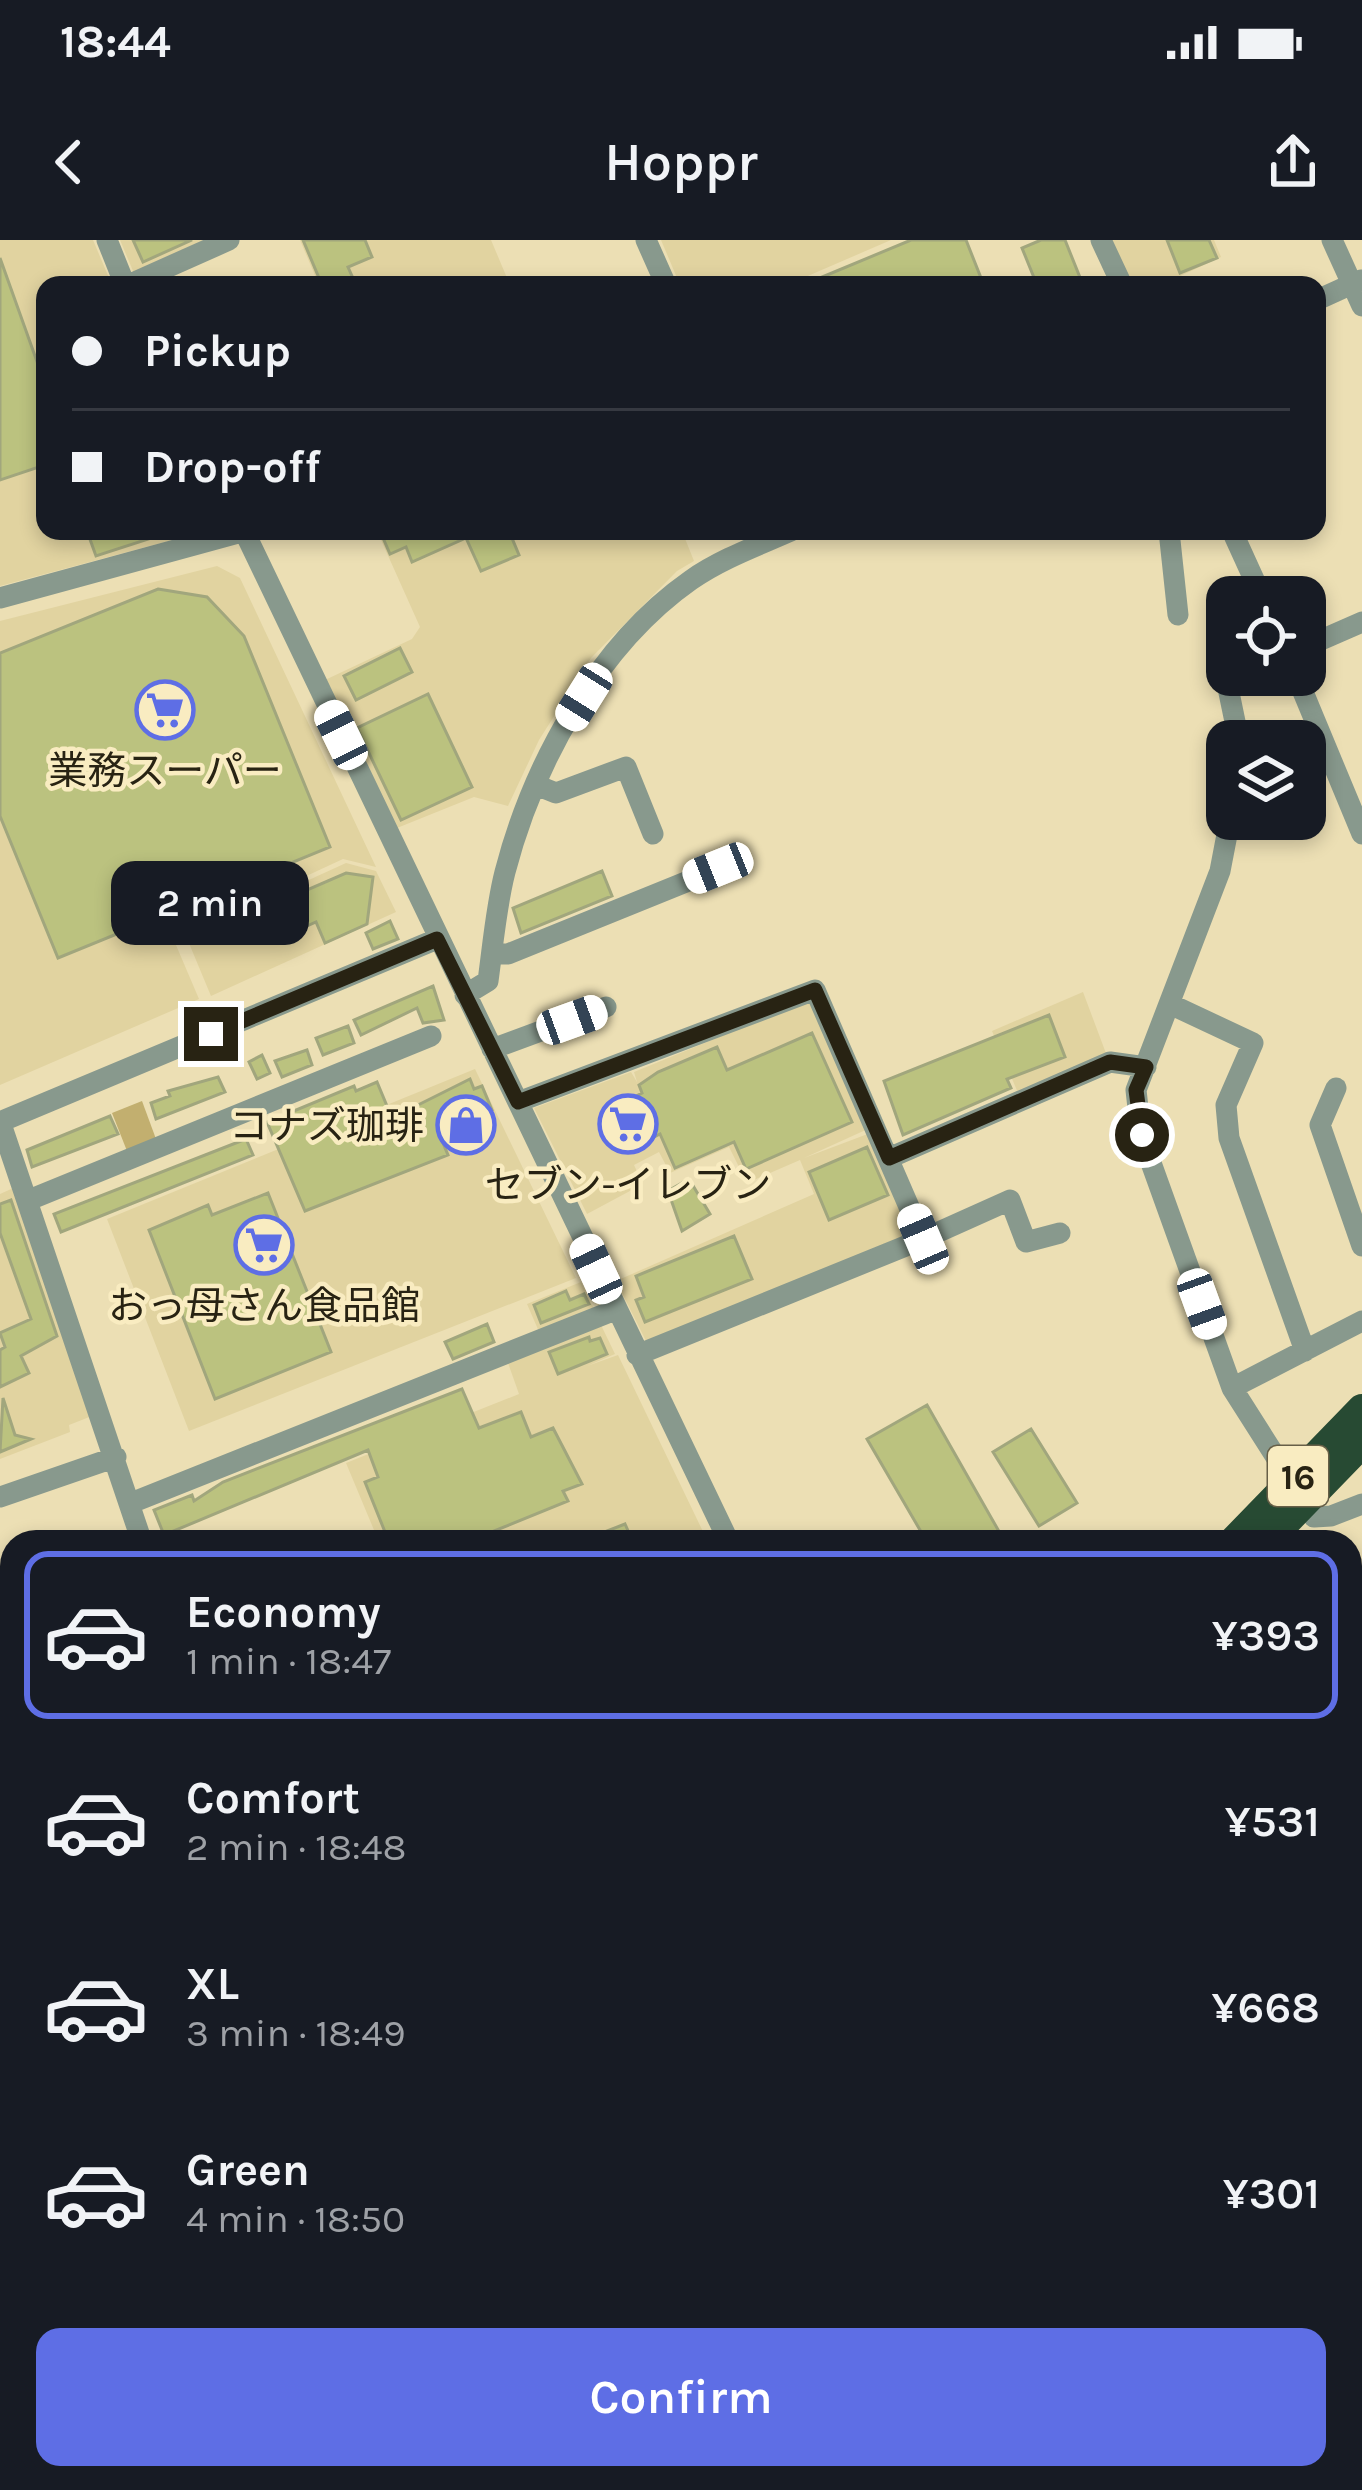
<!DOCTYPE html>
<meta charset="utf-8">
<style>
:root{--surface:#171b24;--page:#20242c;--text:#f1f3f6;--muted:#9ea1a6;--line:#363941;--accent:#5e6ee5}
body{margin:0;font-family:Karla,"Noto Sans JP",sans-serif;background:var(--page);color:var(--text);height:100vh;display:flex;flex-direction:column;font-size:45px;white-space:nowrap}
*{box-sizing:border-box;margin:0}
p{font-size:39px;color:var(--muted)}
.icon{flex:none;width:66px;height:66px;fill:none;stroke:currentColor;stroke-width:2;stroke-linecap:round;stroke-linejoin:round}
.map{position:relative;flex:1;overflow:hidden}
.sheet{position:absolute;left:0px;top:1290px;width:1362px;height:960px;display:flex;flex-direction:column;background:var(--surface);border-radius:36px 36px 0 0;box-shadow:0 6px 18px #0003}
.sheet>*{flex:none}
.guide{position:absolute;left:36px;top:36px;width:1290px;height:264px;border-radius:24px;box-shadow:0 6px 18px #0003;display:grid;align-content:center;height:264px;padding:0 36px;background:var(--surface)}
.fabs{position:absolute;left:1206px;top:336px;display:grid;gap:24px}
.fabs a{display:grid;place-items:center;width:120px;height:120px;border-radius:24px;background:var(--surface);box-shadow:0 6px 18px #0003;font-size:60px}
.end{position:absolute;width:54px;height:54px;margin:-27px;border:15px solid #282313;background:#fff;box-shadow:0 0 0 6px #fff}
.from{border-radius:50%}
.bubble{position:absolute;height:84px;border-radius:24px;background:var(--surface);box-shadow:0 6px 18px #0003;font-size:39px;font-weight:600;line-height:84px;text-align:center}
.car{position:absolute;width:36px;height:72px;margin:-36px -18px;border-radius:15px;box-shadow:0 0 9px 3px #0007;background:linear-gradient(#fff 24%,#345 0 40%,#fff 0 76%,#345 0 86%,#fff 0)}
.guide b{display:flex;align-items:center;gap:42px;height:114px;font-size:45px}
.guide b+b{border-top:3px solid var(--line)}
.guide i{width:30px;height:30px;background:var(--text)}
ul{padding:21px 0 0;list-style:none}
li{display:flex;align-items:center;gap:36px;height:168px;margin:0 24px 18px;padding:0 12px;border:6px solid transparent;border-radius:24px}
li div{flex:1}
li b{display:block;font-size:45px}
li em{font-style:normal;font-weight:600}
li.on{border-color:var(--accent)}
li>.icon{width:108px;height:108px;stroke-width:1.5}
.primary-button{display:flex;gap:24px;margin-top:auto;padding:24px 36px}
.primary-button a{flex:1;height:138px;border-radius:24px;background:var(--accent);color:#fff;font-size:48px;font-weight:600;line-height:138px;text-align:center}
.status{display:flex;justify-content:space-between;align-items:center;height:84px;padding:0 60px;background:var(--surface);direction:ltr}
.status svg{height:33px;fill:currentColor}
header{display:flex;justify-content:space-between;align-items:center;height:156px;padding:0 36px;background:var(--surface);font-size:54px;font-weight:600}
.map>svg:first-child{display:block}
.built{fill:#e1d3a0}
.green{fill:#c2af6f}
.building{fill:#bbc27f;stroke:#a1a67d;stroke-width:3}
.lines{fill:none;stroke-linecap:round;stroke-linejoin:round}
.path{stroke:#887f62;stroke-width:3;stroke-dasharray:12 6;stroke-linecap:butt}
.minor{stroke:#88998d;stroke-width:21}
.highway{stroke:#274a33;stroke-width:30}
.route{stroke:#282313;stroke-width:15}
.labels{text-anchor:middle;stroke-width:9;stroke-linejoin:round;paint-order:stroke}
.shield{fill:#f9ecc1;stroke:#675f47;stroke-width:3}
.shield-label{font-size:36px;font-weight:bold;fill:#282313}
.poi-label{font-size:39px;fill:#282313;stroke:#f9ecc1}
</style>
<div class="status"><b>18:44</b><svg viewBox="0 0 49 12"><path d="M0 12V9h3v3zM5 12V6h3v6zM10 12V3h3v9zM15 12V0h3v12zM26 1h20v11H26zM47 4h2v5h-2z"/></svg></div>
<header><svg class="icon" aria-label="back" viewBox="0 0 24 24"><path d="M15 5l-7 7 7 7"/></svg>Hoppr<svg class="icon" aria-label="share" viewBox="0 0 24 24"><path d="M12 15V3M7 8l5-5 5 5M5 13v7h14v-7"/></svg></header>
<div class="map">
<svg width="1362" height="2250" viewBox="0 0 1362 2250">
<rect width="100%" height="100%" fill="#ecdfb4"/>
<path class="built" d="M0,0H93L112,45H45V291H206L0,346Z
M120,0H224L136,38Z
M300,0H491L510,45H319Z
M661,0H891L787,45H680Z
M1109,0H1214L1221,17L1161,45H1128Z
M377,291H682L694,321L677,331L591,418L539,500L508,566L474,557L397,588L325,440L412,399L420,387Z
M217,326L240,338L376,627L343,619L173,698L199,759L0,845V381Z
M346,623L376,631L396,672L211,756L186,696Z
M1083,752L1107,816L1018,853L992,791Z
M807,761L817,768L870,888L804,918L873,892L912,994L647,1103L616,1041L814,954L800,920L747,943L729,907L670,933L659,912L634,925L643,944L587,974L534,868L631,832L637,842L634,832Z
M475,829L576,1038L189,1191L107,979Z
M20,945L97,1174L69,1185L70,1192L0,1219V954Z
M581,1042L595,1071L540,1094L527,1064Z
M601,1085L615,1114L587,1126L618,1115L708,1302H379L346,1223L519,1154L508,1123Z
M531,2238H926L925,2250H547Z
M950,2238H1045L1052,2250H948Z
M1064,2238H1256L1236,2250H1071Z"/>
<path class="green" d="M142,861L156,899L127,911L112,873Z"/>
<path class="building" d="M133,0H192L143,22Z
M303,0H365L372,17L348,27L356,45H322Z
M911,0H966L981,38L965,45H803Z
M1041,0H1065L1083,45H1037L1022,8Z
M1167,0H1209L1217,18L1180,33Z
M0,18L45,144V225L0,240Z
M87,291H167V293L96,316Z
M380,291H509L519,315L481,331L466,298L412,322L406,307L390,314Z
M158,349L207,357L244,396L330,607L58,718L0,576V413Z
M400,408L412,432L356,460L344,436Z
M428,454L472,547L401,580L357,488Z
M602,631L612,656L521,693L513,668Z
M346,633L373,637L367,684L325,703L316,682L276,700L263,669Z
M390,681L398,699L373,709L366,693Z
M433,746L444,780L423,783L417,768L361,795L354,780Z
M1049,775L1065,817L1007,839L1011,848L903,895L884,841Z
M348,786L354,803L323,815L316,798Z
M812,793L852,882L746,929L734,902L675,928L660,894L627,911L607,871L642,853L639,845L658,832L717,807L727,830Z
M307,810L312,825L282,837L275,821Z
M262,815L270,833L257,839L249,822Z
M218,837L225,852L156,879L151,863L170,856L168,851Z
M470,839L474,849L482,846L492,870L481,875L485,885L443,903L448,915L305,971L267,882L354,846L356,851L377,842L392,878Z
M110,876L118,894L32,927L27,910Z
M246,899L253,915L61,992L54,974Z
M867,907L888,955L829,980L809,932Z
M689,939L710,974L682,991L668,951Z
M268,953L331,1112L215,1159L149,990L208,965L212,975Z
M11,960L57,1096L21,1116L29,1133L0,1147V1110L5,1107L0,1093L31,1079L0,993V964Z
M734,996L752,1039L645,1082L636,1060L644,1057L636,1036Z
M566,1051L570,1060L584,1054L589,1064L541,1083L534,1065Z
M487,1084L494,1102L453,1119L445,1102Z
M589,1097L590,1101L600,1098L607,1114L558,1134L549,1112Z
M462,1149L479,1188L521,1172L531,1197L553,1188L582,1244L563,1251L568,1261L467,1302H389L365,1242L378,1237L368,1210L164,1295L154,1270L192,1255L194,1261L223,1242Z
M3,1158L15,1195L31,1199L0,1212Z
M927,1165L1005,1302H927L867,1199Z
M1031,1189L1077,1263L1039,1286L993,1212Z
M625,1284L633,1302H582L581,1301Z"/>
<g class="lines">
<path class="path" d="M1084,2250L1103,2238"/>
<path class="minor" d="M107,0L125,45
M646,0L666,45
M1101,0L1122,45
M1332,0L1362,66
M128,45L229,0
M1317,60L1361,40
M244,291L729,1302
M1169,291L1178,375
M1232,291L1262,357
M0,358L245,291
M1305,407L1362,382
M1296,435L1362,594
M1239,501L1227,443L1243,435
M536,545L556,553L626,527L653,594
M1230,579L1220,631L1136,850L1141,895L1232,1148L1314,1277L1331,1276L1362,1264
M492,714H508L718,629
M465,755L488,741C493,705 496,667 505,632C533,524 598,405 691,340C721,319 757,306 791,291
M1172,765L1253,803L1226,865L1229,898L1305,1111
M492,809L606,767
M1336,848L1320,885L1362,1006
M518,862L815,750L923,999L637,1115
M0,881L142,1302
M0,882L437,699
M889,918L1110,822L1146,827
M29,960L431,796
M923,999L1010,960L1026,1002L1060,993
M1232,1148L1362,1081
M0,1257L116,1217
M131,1263L615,1070
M0,1338L12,1334
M0,1382H12
M1350,1468L1362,1497
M8,1779L12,1589
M1350,1921L1362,1916
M1350,2021L1362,2015
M0,2023L12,2008
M0,2056L12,2064
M1350,2163L1362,2155
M1350,2193L1362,2209
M227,2238L240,2250
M1052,2238L1059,2250
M1258,2250L1277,2238"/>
<path class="highway" d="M1233,1302L1362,1169
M1266,1302L1362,1203
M313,2250L325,2238
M347,2250L359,2238"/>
</g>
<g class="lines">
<path class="route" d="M211,794L437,699L518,862L815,750L889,918L1110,822L1146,827L1136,850L1142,895"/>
</g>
<defs>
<g id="supermarket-ring" transform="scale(3)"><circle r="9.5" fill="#f9ecc1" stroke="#5e6ee5" stroke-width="1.5"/><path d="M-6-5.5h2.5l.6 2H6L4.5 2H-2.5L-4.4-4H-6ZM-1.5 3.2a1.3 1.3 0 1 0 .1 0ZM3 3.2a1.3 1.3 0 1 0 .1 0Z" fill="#5e6ee5"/></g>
<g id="shop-ring" transform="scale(3)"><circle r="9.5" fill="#f9ecc1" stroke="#5e6ee5" stroke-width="1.5"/><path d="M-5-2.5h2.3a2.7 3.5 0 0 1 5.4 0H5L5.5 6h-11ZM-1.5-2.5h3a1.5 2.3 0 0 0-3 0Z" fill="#5e6ee5"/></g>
</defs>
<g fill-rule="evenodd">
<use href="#supermarket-ring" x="165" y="470"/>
<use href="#supermarket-ring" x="628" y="884"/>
<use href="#shop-ring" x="466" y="885"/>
<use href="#supermarket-ring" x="264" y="1005"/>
</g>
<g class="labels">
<rect class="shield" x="1268" y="1206" width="60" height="60" rx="9"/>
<g class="shield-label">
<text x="1298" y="1249">16</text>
</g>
<g class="poi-label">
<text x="165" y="544">業務スーパー</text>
<text x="424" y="899" text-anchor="end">コナズ珈琲</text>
<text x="628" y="958">セブン-イレブン</text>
<text x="264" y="1079">おっ母さん食品館</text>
</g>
</g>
</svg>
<div class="fabs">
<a><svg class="icon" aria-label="locate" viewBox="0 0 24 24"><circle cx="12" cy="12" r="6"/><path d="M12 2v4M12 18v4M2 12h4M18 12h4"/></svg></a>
<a><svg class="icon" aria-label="layers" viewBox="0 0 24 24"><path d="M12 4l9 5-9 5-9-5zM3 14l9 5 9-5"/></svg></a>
</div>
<i class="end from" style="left:1142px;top:895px"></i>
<i class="end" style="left:211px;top:794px"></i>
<div class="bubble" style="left:111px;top:621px;width:198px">2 min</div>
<i class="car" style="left:584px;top:457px;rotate:212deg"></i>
<i class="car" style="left:341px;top:495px;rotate:334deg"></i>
<i class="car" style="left:718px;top:628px;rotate:248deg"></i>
<i class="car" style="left:572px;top:780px;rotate:70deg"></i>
<i class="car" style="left:923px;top:999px;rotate:337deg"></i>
<i class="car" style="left:596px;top:1029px;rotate:335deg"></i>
<i class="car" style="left:1202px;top:1064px;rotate:160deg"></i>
<div class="guide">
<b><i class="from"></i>Pickup</b>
<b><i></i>Drop-off</b>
</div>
<section class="sheet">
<ul>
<li class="on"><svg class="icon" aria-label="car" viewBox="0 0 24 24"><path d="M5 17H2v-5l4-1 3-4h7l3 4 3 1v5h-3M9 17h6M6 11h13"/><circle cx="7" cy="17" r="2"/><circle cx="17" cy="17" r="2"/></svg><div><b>Economy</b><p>1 min · 18:47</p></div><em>¥393</em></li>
<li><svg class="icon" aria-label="car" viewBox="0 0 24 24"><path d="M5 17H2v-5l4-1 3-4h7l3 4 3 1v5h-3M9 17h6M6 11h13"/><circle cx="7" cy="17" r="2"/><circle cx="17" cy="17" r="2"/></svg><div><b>Comfort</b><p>2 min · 18:48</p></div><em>¥531</em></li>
<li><svg class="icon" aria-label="car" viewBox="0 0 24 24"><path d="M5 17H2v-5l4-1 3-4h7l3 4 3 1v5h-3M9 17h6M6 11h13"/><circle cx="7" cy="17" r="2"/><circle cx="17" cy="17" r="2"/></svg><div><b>XL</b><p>3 min · 18:49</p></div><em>¥668</em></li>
<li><svg class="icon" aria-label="car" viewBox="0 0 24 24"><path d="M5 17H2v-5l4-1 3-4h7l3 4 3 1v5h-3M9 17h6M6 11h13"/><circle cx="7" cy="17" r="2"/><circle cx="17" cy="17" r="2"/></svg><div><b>Green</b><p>4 min · 18:50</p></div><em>¥301</em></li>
</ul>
<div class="primary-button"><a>Confirm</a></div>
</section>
</div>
